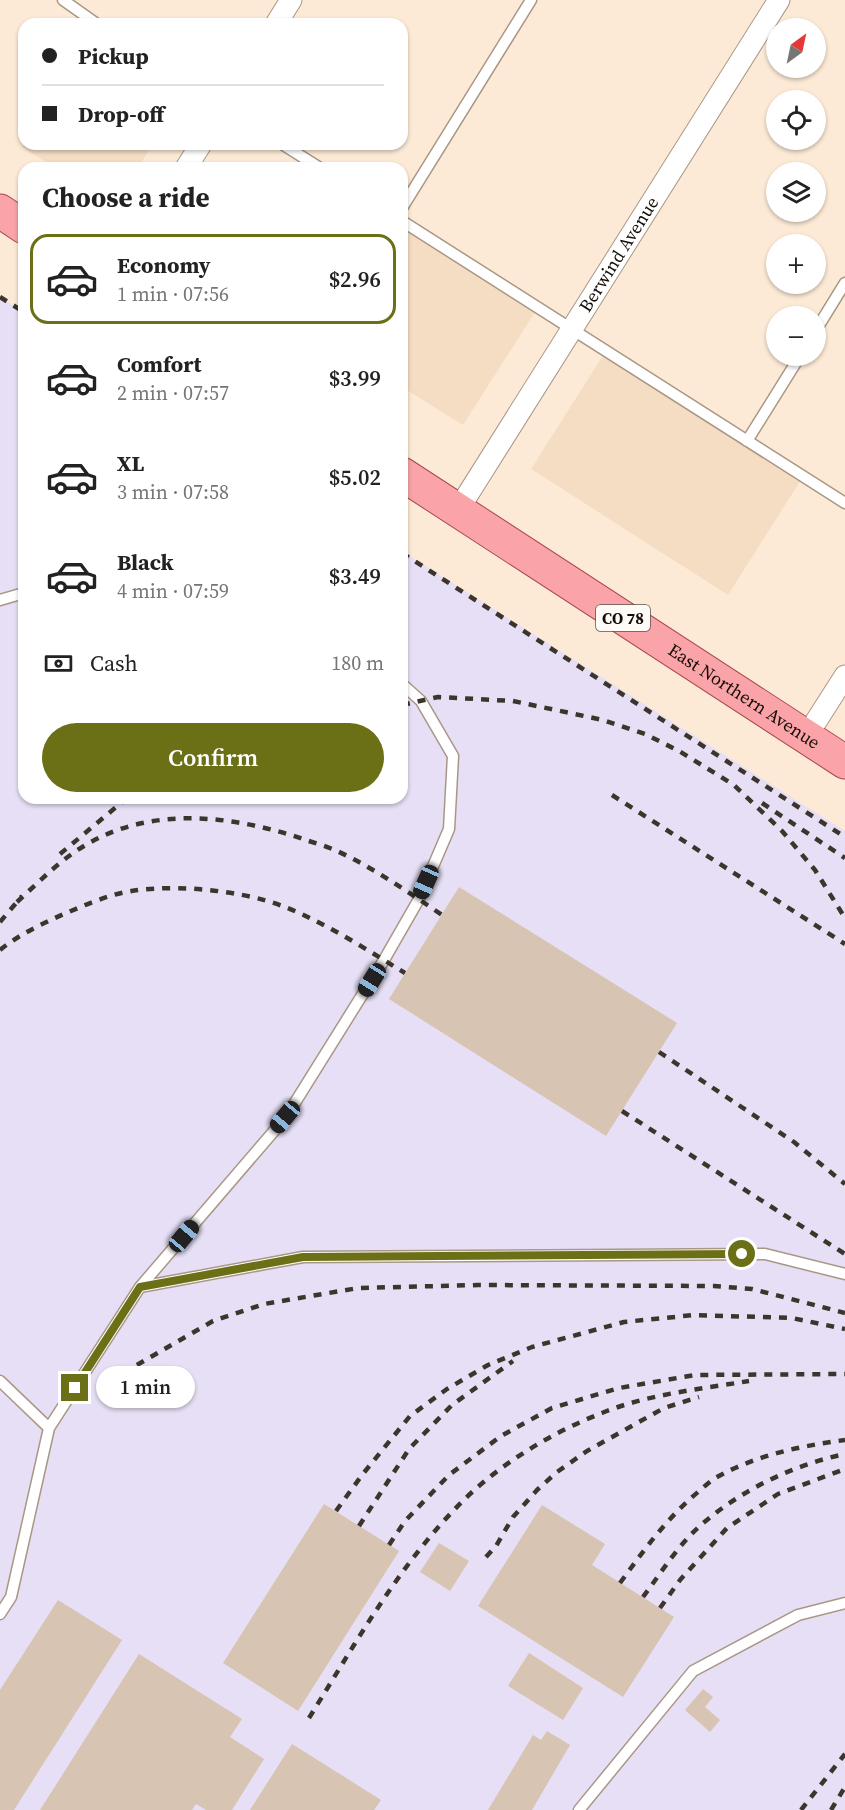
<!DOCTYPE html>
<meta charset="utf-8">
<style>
:root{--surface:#fff;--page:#f6f6f6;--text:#222;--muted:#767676;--line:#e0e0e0;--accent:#6b7016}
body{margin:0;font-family:"Source Serif 4",serif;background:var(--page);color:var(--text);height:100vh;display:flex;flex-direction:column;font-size:22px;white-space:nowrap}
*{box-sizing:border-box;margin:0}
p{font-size:20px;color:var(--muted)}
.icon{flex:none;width:33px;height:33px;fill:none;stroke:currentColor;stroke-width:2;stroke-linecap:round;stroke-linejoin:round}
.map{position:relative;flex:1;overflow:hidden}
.drawer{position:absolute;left:18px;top:162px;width:390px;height:642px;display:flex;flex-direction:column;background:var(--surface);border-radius:18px;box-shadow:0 2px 4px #0004}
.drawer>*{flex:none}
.guide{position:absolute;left:18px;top:18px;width:390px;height:132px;border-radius:18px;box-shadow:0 2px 4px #0004;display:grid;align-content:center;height:132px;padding:0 24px;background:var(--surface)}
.needle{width:39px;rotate:33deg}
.buttons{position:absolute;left:766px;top:18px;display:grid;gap:12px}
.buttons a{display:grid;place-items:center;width:60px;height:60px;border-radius:50%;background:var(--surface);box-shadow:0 2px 4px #0004;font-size:30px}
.end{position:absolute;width:27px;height:27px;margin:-14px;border:8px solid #6b7016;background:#fff;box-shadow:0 0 0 3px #fff}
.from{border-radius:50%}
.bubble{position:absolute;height:42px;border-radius:21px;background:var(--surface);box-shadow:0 2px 4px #0004;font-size:20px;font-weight:600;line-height:42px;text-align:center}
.car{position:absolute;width:18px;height:36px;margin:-18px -9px;border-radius:8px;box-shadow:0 0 4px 2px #0007;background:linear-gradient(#222 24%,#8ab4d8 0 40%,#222 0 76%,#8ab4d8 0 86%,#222 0)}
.guide b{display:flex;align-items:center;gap:21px;height:57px;font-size:22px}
.guide b+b{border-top:2px solid var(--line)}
.guide i{width:15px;height:15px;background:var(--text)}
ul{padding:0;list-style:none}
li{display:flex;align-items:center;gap:18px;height:90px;margin:0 12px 9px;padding:0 12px;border:3px solid transparent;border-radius:18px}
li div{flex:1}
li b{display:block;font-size:22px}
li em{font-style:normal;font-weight:600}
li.selected{border-color:var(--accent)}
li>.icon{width:54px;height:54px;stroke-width:1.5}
h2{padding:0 24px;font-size:27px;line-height:72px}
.pay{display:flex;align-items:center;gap:15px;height:66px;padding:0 24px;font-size:22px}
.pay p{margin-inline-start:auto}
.button{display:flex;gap:12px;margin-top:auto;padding:12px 24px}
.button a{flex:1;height:69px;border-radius:36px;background:var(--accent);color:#fff;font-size:24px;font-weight:600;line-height:69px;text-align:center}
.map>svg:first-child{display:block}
.built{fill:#f5ddc4}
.industrial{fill:#e6dff5}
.building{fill:#d8c4b2}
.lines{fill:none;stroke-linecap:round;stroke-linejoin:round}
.service-casing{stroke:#a99785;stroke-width:13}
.minor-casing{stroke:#a99785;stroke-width:23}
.primary-casing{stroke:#a7474a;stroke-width:35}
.service{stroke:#fff;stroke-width:10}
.minor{stroke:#fff;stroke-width:21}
.primary{stroke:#faa3a8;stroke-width:33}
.rail{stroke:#3d352c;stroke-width:4.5;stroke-dasharray:8 8;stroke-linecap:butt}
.route{stroke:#6b7016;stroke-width:8}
.labels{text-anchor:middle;stroke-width:5;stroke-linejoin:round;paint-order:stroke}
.shield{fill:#fefaf6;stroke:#5a554f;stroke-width:1.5}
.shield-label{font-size:16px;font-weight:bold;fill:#140e07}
.street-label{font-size:18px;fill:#140e07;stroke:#fefaf6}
</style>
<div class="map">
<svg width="845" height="1810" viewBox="0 0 845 1810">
<rect width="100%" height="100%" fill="#fdead6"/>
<path class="built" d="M24,143V144H153L138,168H56L22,147Z
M402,228L535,312L463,425L402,387Z
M604,354L801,480L728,595L531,469Z"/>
<path class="industrial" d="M0,297L24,312V798H402V551L845,831V1810H0Z"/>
<path class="building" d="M459,887L677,1023L606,1136L389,999Z
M324,1504L399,1551L298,1711L223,1663Z
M542,1505L605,1544L592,1565L674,1617L623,1697L478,1606Z
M439,1543L469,1561L450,1591L420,1572Z
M58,1600L122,1640L14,1810H0V1690Z
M529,1653L583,1688L563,1720L508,1686Z
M139,1654L242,1719L230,1737L264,1759L232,1810H206L196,1804L192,1810H40Z
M703,1689L713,1697L705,1707L720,1720L710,1732L685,1710Z
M547,1731L570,1745L532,1810H488L533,1735L541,1740Z
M292,1744L381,1800L374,1810H250Z"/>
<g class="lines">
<g class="service-casing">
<path id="service" d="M63,0L97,24
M282,144L320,168
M402,208L531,0
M402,221L845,503
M816,330L845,283
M747,441L800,356
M0,600L24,593
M140,1287L303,1257L765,1254L845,1274
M0,1381L49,1428
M0,1614L11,1597L49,1428L140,1287L286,1117L384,960L419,899L449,829L453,756L421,701L402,684
M579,1810L693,1671L798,1615L845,1603"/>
</g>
<g class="minor-casing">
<g id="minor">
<path d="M276,24L291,0"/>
<path d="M186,168L201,144"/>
<path id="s1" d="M458,510L779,0"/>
<path d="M806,737L845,676"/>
</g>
</g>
<g class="primary-casing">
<g id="primary">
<path d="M0,211L24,227"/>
<path id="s2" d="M402,474L845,762"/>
</g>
</g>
<use href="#service" class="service"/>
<use href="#minor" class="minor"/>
<use href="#primary" class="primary"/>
<path class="rail" d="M0,297L24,312
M402,553L845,837
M402,705L438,697L513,701L603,720L645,734L679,751L734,785L782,831L815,870L845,918
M612,795L845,944
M762,803L845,858
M60,854L127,798
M17,902C41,880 63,857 91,842C156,806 235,816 303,839C314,843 326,846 337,851C374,868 408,892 442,915
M0,922L22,896
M0,950C17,936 36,927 55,918C73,910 91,902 110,896C157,881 240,889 285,907C328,924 367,950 405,973
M659,1052L794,1142L845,1184
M622,1111L845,1254
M123,1373L213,1321L264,1304L358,1288L478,1285L714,1286L752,1289L845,1313
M336,1511L362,1475L410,1416L447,1389L488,1365L532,1347L624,1322L694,1315L792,1318L845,1329
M359,1526L409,1449L452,1405L513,1361
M389,1545L405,1521L449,1475L501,1436L552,1408L619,1388L695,1375L845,1374
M486,1557L496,1546L513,1517L537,1490L557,1472L587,1451L664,1408L699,1397
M620,1583C644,1550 667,1518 698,1492C704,1487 710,1481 717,1477C757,1455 800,1446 845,1440
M643,1597C661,1573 678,1545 701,1525C741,1490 793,1465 845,1454
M660,1608L680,1580L727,1528L778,1494L845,1469
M309,1718C354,1646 396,1570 455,1509C493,1468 550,1433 602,1413C648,1394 701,1389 749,1381
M801,1810L845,1754
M831,1810L845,1787"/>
</g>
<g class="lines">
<path class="route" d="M75,1388L140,1287L303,1257L742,1254"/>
</g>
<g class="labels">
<rect class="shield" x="596" y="605" width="54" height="26" rx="4.5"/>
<g class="shield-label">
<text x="623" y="624">CO 78</text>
</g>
<g class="street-label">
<text dy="6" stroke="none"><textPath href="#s1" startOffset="302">Berwind Avenue</textPath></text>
<text dy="6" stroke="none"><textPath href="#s2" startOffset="408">East Northern Avenue</textPath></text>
</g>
</g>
</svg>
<div class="buttons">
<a><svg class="needle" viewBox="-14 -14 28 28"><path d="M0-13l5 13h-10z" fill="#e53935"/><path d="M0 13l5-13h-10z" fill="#767676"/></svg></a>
<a><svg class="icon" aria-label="locate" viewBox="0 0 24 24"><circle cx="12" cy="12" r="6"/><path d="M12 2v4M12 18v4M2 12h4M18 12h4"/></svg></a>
<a><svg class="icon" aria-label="layers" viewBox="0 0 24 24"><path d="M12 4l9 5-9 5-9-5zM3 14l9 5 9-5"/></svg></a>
<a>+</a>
<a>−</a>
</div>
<i class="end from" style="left:742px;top:1254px"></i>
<i class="end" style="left:75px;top:1388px"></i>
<div class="bubble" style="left:96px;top:1366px;width:99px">1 min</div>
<i class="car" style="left:426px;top:882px;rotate:204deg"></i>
<i class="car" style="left:372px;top:980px;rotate:212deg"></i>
<i class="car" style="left:285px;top:1117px;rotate:220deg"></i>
<i class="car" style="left:184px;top:1236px;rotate:40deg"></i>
<div class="guide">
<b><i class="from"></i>Pickup</b>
<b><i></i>Drop-off</b>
</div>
<section class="drawer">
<h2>Choose a ride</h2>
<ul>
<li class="selected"><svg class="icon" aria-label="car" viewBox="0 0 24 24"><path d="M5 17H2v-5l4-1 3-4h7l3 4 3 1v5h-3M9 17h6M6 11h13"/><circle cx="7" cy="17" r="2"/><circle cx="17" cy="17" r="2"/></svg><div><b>Economy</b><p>1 min · 07:56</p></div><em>$2.96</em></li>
<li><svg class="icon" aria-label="car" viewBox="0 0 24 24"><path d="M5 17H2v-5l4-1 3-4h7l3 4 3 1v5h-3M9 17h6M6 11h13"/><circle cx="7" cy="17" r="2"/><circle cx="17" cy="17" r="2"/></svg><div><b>Comfort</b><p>2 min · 07:57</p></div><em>$3.99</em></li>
<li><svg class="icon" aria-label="car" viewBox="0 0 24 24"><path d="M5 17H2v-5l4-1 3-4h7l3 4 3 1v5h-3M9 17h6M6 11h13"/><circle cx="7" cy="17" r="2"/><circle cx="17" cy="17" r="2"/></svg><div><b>XL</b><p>3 min · 07:58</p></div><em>$5.02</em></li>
<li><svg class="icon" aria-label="car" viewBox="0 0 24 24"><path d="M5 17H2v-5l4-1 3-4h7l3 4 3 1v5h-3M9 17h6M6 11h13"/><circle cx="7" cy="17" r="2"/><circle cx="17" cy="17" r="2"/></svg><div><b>Black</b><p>4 min · 07:59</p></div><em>$3.49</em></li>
</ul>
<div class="pay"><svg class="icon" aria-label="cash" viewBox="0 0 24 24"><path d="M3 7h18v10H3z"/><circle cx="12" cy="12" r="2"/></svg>Cash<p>180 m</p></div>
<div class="button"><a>Confirm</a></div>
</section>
</div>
